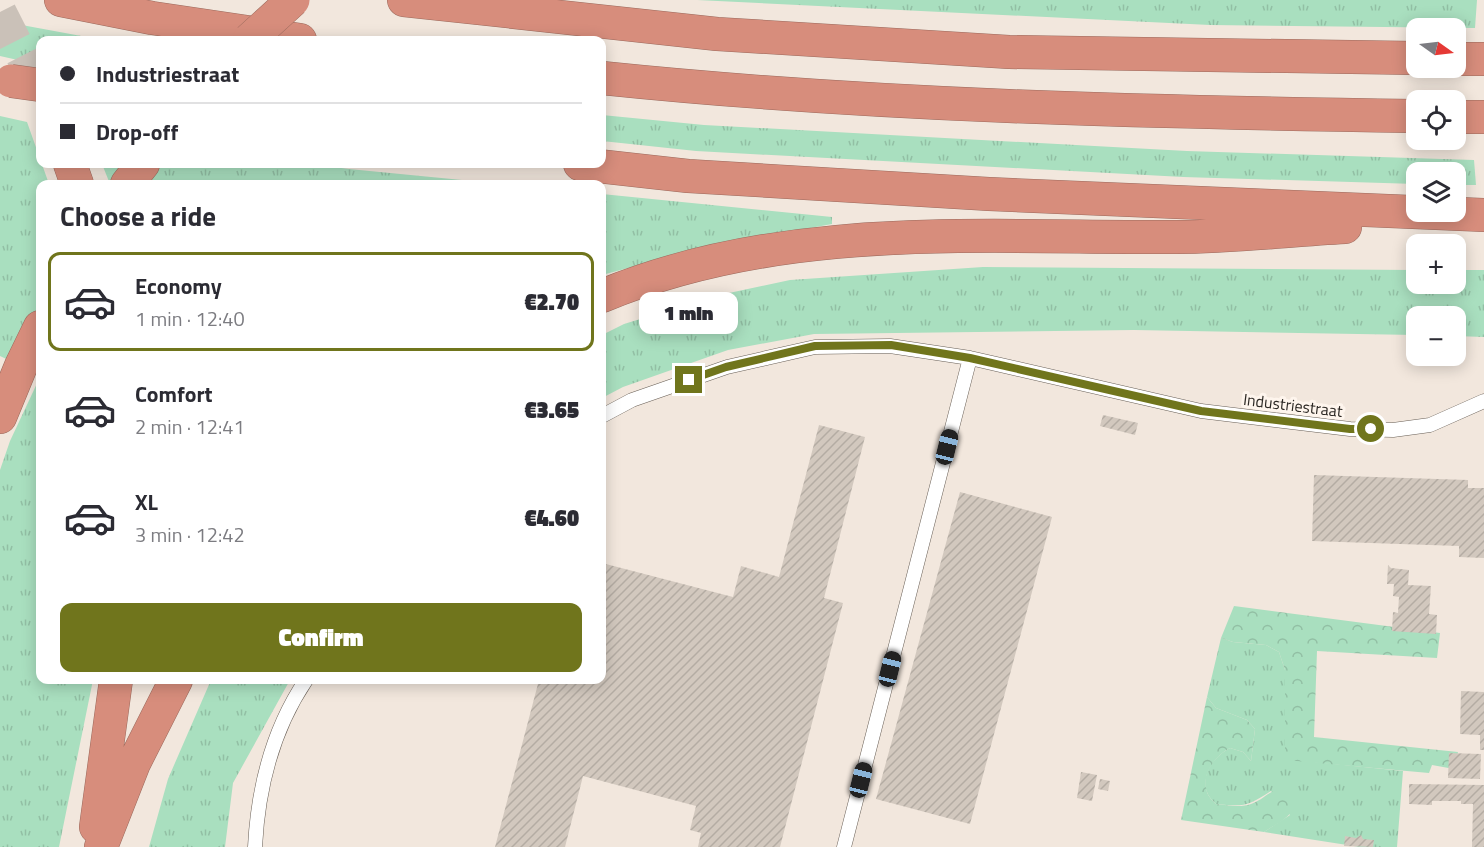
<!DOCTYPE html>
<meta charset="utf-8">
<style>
:root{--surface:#fff;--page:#f7f7f7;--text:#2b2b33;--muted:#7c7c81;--line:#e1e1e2;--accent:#70751c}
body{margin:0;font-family:"Titillium Web",sans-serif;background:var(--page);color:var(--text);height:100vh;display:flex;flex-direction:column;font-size:22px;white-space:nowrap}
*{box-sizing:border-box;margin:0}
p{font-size:20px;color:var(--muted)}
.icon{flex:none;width:33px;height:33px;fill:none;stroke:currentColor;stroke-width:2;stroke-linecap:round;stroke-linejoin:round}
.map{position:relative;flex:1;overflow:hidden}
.details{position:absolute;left:36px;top:180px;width:570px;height:504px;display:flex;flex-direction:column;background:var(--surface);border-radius:12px;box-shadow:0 3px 15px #0003}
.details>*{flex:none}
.guide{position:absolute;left:36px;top:36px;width:570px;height:132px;border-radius:12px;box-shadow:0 3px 15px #0003;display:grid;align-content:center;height:132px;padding:0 24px;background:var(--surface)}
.needle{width:39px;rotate:104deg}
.tools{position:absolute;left:1406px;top:18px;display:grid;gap:12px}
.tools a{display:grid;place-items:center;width:60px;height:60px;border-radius:12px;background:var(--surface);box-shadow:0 3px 15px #0003;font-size:30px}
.end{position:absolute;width:27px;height:27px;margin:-14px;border:8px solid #70751c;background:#fff;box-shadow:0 0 0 3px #fff}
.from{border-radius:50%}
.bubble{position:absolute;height:42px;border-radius:12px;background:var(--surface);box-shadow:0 3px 15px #0003;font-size:20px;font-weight:800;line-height:42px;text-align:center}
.car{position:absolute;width:18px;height:36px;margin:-18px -9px;border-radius:8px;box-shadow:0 0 4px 2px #0007;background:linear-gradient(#222 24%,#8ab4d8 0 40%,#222 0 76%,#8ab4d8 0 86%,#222 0)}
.guide b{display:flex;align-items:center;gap:21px;height:57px;font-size:22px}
.guide b+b{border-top:2px solid var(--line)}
.guide i{width:15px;height:15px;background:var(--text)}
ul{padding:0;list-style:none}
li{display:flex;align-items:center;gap:18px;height:99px;margin:0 12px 9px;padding:0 12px;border:3px solid transparent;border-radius:12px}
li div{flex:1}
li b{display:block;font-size:22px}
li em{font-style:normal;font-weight:800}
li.current{border-color:var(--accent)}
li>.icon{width:54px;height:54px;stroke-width:1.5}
h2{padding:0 24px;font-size:27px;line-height:72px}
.primary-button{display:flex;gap:12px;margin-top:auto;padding:12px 24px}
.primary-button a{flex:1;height:69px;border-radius:12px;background:var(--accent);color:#fff;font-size:24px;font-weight:800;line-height:69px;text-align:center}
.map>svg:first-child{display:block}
.grass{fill:url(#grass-tufts)}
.forest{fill:url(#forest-crowns)}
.building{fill:url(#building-hatch)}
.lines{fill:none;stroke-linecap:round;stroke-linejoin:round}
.highway-tunnel{stroke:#cac1b8;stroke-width:33;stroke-dasharray:33 16;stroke-linecap:butt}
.lane-casing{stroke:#685f56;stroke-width:15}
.highway-casing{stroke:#9b6a5d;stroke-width:34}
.lane{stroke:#fff;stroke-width:14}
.highway{stroke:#d78d7c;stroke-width:33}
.highway-bridge-casing{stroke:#9b6a5d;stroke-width:34;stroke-linecap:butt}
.highway-bridge{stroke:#d78d7c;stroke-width:33}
.route{stroke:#70751c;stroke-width:8}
.labels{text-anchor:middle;stroke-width:6;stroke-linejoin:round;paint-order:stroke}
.street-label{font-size:16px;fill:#2c2824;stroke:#fef5ed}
</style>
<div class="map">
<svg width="1484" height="847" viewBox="0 0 1484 847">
<defs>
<pattern id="grass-tufts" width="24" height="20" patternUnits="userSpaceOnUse" patternTransform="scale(1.5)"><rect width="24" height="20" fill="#a9dfbf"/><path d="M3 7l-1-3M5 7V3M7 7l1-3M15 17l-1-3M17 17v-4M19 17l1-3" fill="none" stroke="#92bfa4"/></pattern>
<pattern id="forest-crowns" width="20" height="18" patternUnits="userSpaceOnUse" patternTransform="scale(1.5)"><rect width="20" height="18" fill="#a9dfbf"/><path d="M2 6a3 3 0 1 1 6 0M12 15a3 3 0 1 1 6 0" fill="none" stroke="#92bfa4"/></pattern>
<pattern id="building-hatch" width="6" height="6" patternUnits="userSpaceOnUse" patternTransform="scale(1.5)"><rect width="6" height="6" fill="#d2c8be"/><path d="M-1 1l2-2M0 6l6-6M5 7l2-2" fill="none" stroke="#b4aca3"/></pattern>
</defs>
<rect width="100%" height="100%" fill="#f2e7dd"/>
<path class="grass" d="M697,0H1477L1475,28L1210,25Z
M0,21L103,40H40V65L0,56Z
M602,115L704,125L1187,151L1474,160L1476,185H1455V172H1416V184L1183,177L696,151L602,141Z
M0,116L27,122L49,184H40V375L0,356Z
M102,164H311L349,169L503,184H110Z
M602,194L832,217V224L707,247L602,275Z
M983,267L1416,270V284H1455V270H1484V337L1455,336V316H1416V335L1134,330L814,334L728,350L623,387L602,398V335L624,324L715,296L790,280Z
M40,377V680H93L59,847H0V470L10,441Z
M1221,638L1233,642L1266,645L1279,652L1285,670V759L1403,771L1397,847H1360L1264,832L1290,815L1271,791C1248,806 1244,807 1216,804C1213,801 1208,796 1207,792C1200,774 1215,756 1230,748L1243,752L1251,761L1255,729L1247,720L1216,708L1207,697Z
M211,680H290L233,783L225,847H149L168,779Z"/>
<path class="forest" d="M1234,606L1440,633L1437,658L1317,651L1314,737L1458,752L1454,769L1432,765L1429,773L1285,760V670L1279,652L1266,645L1233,642L1221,638Z
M1207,697L1216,708L1247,720L1255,729L1251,761L1243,752L1230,748C1215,756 1201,774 1207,792C1208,796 1213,801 1216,804C1227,805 1240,808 1251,804C1271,797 1271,782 1295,796C1297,816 1279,822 1264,832L1181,820Z"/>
<path class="building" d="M1103,415L1138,423L1135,435L1100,426Z
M819,425L865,437L824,598L843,603L780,847H698L701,833L690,830L696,806L583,776L565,847H495L539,680H602V563L733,597L741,566L779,577Z
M1314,475L1468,480V488H1484V558L1459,557V546L1312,541Z
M960,492L1052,517L970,824L876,799Z
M1388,565L1391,568L1409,570L1408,585L1431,586L1429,614L1437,615L1436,634L1392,631L1393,612L1398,613L1399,597L1393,596L1394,584H1387Z
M1461,691L1484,692V750H1480V735L1460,734Z
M1449,753L1481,754L1480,779L1448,778Z
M1081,772L1097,775L1092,801L1077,798Z
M1100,779L1110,781L1108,791L1098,789Z
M1409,784L1484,785V847H1472L1473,804H1461V801H1432V805L1409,804Z
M1361,835L1363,839L1374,840L1373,847L1344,846L1345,836L1356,838Z"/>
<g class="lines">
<path class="highway-tunnel" d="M0,12L40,91"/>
<g class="lane-casing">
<path id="lane" d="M602,416L632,400L727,367L815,347L890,346L970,358L1201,411L1350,429L1393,430L1430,425L1484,401
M255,847C258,788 273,729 306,680
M844,847L970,358"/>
</g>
<g class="highway-casing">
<path id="highway" d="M61,0L152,18L300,40
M404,0L717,34L1009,52L1416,58
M1455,59H1484
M602,78C872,106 1144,112 1416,116
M1455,117H1484
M70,164L77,184
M580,164L688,176L989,194L1484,215
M127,184L143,164
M602,296C785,220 984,238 1177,237C1233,237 1289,230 1345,227
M0,417L21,366L40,327
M96,827L116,680
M101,847L134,763L176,680"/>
</g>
<use href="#lane" class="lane"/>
<use href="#highway" class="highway"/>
<g class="highway-bridge-casing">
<path id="highway-bridge" d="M249,40L293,0
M11,81L40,85"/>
</g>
<use href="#highway-bridge" class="highway-bridge"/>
</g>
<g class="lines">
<path class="route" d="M689,380L726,367L815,346L891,345L970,358L1201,411L1350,429H1371"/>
</g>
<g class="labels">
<g class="street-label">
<text transform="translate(1293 405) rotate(7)" y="6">Industriestraat</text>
</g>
</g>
</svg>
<div class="tools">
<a><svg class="needle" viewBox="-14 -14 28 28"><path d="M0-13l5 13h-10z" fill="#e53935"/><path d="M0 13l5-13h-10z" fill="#7c7c81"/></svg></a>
<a><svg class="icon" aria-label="locate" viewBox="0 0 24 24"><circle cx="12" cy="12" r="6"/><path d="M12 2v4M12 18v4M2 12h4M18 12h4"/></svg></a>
<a><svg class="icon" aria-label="layers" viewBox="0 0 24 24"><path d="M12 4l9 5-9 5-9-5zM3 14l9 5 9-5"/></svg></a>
<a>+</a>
<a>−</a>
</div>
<i class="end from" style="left:1371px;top:429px"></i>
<i class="end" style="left:689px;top:380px"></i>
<div class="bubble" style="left:639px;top:292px;width:99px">1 min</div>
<i class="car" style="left:947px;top:447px;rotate:14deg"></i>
<i class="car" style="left:890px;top:669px;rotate:14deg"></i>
<i class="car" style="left:861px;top:780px;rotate:14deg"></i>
<div class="guide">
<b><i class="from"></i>Industriestraat</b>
<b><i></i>Drop-off</b>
</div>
<section class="details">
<h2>Choose a ride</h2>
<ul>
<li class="current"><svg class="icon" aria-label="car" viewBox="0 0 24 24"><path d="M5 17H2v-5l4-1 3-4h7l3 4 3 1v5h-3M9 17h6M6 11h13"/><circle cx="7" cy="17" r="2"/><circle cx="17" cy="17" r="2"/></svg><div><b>Economy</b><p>1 min · 12:40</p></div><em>€2.70</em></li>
<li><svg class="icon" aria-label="car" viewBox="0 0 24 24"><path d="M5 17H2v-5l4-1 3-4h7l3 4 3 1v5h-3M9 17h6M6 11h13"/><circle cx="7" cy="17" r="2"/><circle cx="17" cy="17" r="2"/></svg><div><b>Comfort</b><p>2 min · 12:41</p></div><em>€3.65</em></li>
<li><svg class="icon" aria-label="car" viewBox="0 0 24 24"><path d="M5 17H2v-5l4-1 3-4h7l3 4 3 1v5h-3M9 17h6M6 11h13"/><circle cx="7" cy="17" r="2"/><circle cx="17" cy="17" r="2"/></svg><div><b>XL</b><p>3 min · 12:42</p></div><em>€4.60</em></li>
</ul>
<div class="primary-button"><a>Confirm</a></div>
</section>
</div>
